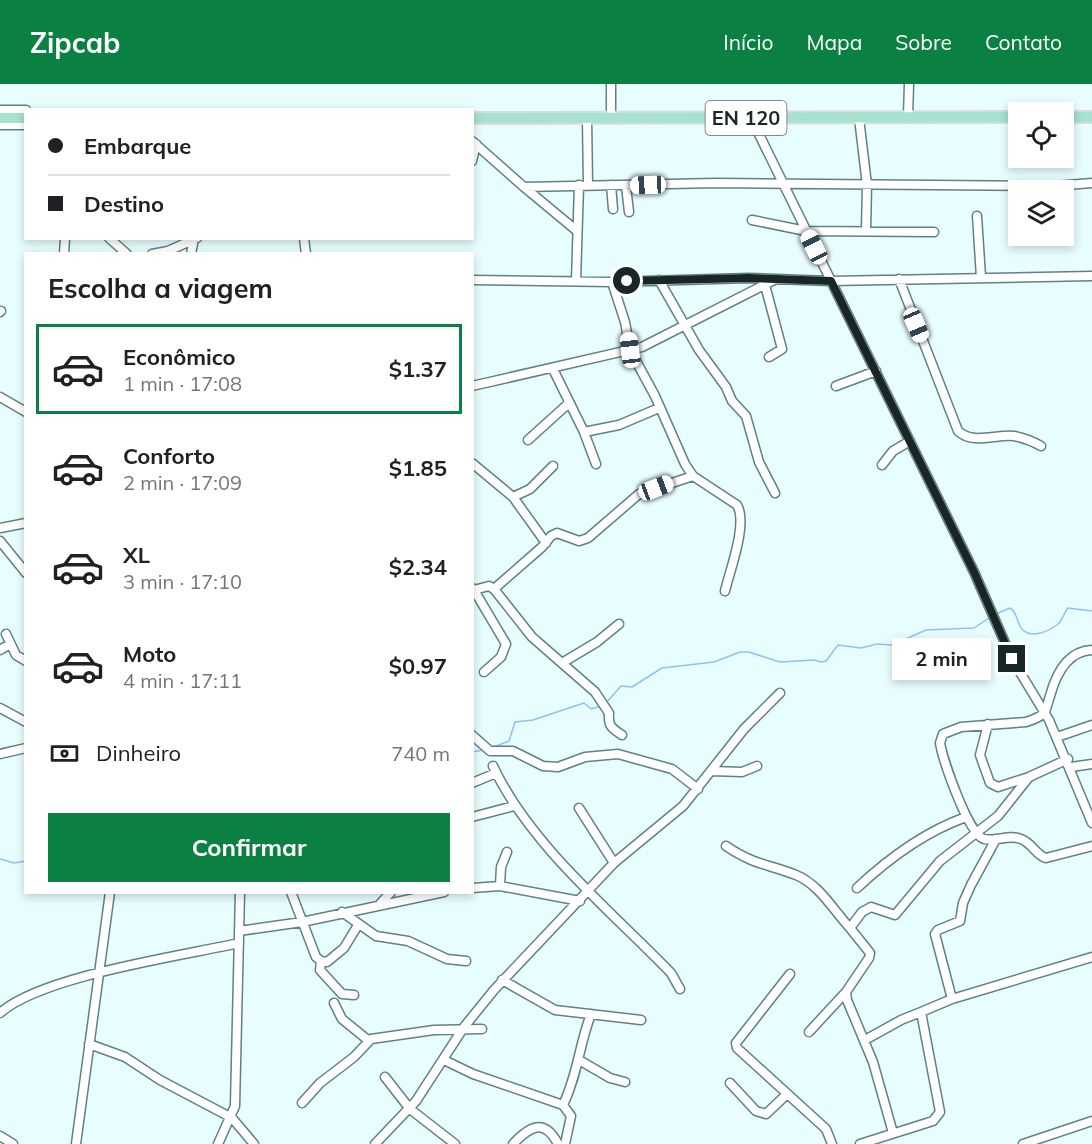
<!DOCTYPE html>
<html lang="pt">
<meta charset="utf-8">
<style>
:root{--surface:#fff;--page:#f6f6f6;--text:#202124;--muted:#757577;--line:#e0e0e0;--accent:#0b8043}
body{margin:0;font-family:Mulish,sans-serif;background:var(--page);color:var(--text);height:100vh;display:flex;flex-direction:column;font-size:22px;white-space:nowrap}
*{box-sizing:border-box;margin:0}
p{font-size:20px;color:var(--muted)}
.icon{flex:none;width:33px;height:33px;fill:none;stroke:currentColor;stroke-width:2;stroke-linecap:round;stroke-linejoin:round}
.map{position:relative;flex:1;overflow:hidden}
.side{position:absolute;left:24px;top:168px;width:450px;height:642px;display:flex;flex-direction:column;background:var(--surface);border-radius:0px;box-shadow:0 3px 9px #0003}
.side>*{flex:none}
.top-card{position:absolute;left:24px;top:24px;width:450px;height:132px;border-radius:0px;box-shadow:0 3px 9px #0003;display:grid;align-content:center;height:132px;padding:0 24px;background:var(--surface)}
.fabs{position:absolute;left:1008px;top:18px;display:grid;gap:12px}
.fabs a{display:grid;place-items:center;width:66px;height:66px;border-radius:0px;background:var(--surface);box-shadow:0 3px 9px #0003;font-size:30px}
.end{position:absolute;width:27px;height:27px;margin:-14px;border:8px solid #182626;background:#fff;box-shadow:0 0 0 3px #fff}
.from{border-radius:50%}
.bubble{position:absolute;height:42px;border-radius:0px;background:var(--surface);box-shadow:0 3px 9px #0003;font-size:20px;font-weight:700;line-height:42px;text-align:center}
.car{position:absolute;width:18px;height:36px;margin:-18px -9px;border-radius:8px;box-shadow:0 0 4px 2px #0007;background:linear-gradient(#fff 24%,#345 0 40%,#fff 0 76%,#345 0 86%,#fff 0)}
.top-card b{display:flex;align-items:center;gap:21px;height:57px;font-size:22px}
.top-card b+b{border-top:2px solid var(--line)}
.top-card i{width:15px;height:15px;background:var(--text)}
ul{padding:0;list-style:none}
li{display:flex;align-items:center;gap:18px;height:90px;margin:0 12px 9px;padding:0 12px;border:3px solid transparent;border-radius:0px}
li div{flex:1}
li b{display:block;font-size:22px}
li em{font-style:normal;font-weight:700}
li.selected{border-color:var(--accent)}
li>.icon{width:54px;height:54px;stroke-width:1.5}
h2{padding:0 24px;font-size:27px;line-height:72px}
.pay{display:flex;align-items:center;gap:15px;height:66px;padding:0 24px;font-size:22px}
.pay p{margin-inline-start:auto}
.action{display:flex;gap:12px;margin-top:auto;padding:12px 24px}
.action a{flex:1;height:69px;border-radius:0px;background:var(--accent);color:#fff;font-size:24px;font-weight:700;line-height:69px;text-align:center}
header{display:flex;align-items:center;gap:36px;box-sizing:border-box;height:84px;padding:0 30px;background:var(--accent);color:#fff}
header strong{font-size:28px}
nav{display:flex;gap:33px;margin-inline-start:auto;font-size:21px}
.map>svg:first-child{display:block}
.lines{fill:none;stroke-linecap:round;stroke-linejoin:round}
.stream{stroke:#91c1f4;stroke-width:1.5}
.minor-casing{stroke:#5f8282;stroke-width:11}
.major-casing{stroke:#dadcdc;stroke-width:14}
.minor{stroke:#fff;stroke-width:8}
.major{stroke:#a6e2d0;stroke-width:10}
.route{stroke:#182626;stroke-width:8}
.labels{text-anchor:middle;stroke-width:6;stroke-linejoin:round;paint-order:stroke}
.shield{fill:#fff;stroke:#5d6767;stroke-width:1.5}
.shield-label{font-size:20px;font-weight:bold;fill:#182626}
</style>
<header>
<strong>Zipcab</strong>
<nav><a>Início</a><a>Mapa</a><a>Sobre</a><a>Contato</a></nav>
</header>
<div class="map">
<svg width="1092" height="1060" viewBox="0 0 1092 1060">
<rect width="100%" height="100%" fill="#e7fdfe"/>
<g class="lines">
<path class="stream" d="M996,530L1010,524C1018,529 1016,538 1022,545C1031,555 1048,548 1058,540C1062,537 1064,529 1068,524L1092,527
M607,618L621,602L632,603L662,584L714,578L740,568H749L780,578L814,576L821,578L826,577L838,561L861,564L877,560L892,561L926,546L974,544L989,534
M494,663L509,657L515,638L533,636L584,619L591,625L601,622
M472,668L483,666
M0,775L14,779L26,777"/>
<g class="minor-casing">
<path id="minor" d="M611,0V33
M0,26H26
M908,33L909,0
M587,34L588,101
M751,34L974,488L1012,575L1049,636L1092,739
M859,34L867,101L866,146
M0,41H26
M472,57L524,103L717,99L1055,102L1092,99
M472,77L476,60
M611,101L613,125
M626,102L629,128
M524,103L577,147
M977,132L981,193
M752,136L806,147L934,148
M109,154L127,170
M304,154L306,170
M64,170L65,154
M152,170L168,167L197,154
M191,170L194,155
M899,195L958,347C973,361 995,350 1014,352C1024,354 1032,357 1041,362
M472,196L612,198L749,194L831,197L1092,192
M659,196L699,266L726,303L732,317L746,332L759,378L775,409
M576,197L579,101
M612,198L625,238L630,266L655,312L685,380L693,392L737,421C748,439 730,486 725,507
M765,201L782,265L769,273
M0,228L1,227
M553,285L584,348L619,341L659,324
M472,302L642,263L774,196
M836,302L876,287
M0,313L26,328
M584,348L596,380
M528,356L569,319
M472,379L513,413L546,459
M882,381L893,367L910,357
M513,413L530,405L553,382
M0,444L26,439
M0,457L26,489
M472,504L474,506L489,502L494,505L532,553L595,608L609,629C608,643 612,644 622,651
M494,505L542,463L551,452L557,449L579,457L588,454L639,410L693,392
M474,506L506,560L501,573L484,588
M6,550L16,571L26,577
M0,566L10,560
M1092,566C1067,567 1056,590 1050,612C1048,617 1047,625 1044,629C1039,634 1032,636 1026,638L961,643L943,650L940,659C943,676 968,750 984,755C996,758 1009,750 1021,755C1032,759 1036,771 1046,774L1092,762
M562,579L597,558L619,540
M0,624L26,638
M988,640L980,671L990,699L998,703L1029,693
M472,651L490,667H513L543,682L558,683L585,673L618,670L672,685L698,705
M1057,653L1092,641
M0,670L26,664
M493,682C529,760 611,827 671,889L680,905
M1071,683L1092,680
M712,687L742,688L757,682
M472,699L496,689
M579,724L614,779
M472,733L514,722
M726,762C754,781 768,780 796,791C819,800 834,827 850,844
M500,802L501,783L507,768
M472,804L500,802L580,817
M857,804C889,774 924,748 966,733
M291,808L316,873L321,877L327,878L344,864L358,841
M380,820L391,808
M342,828L376,852L408,857L447,875L466,877
M239,847L302,838L444,808
M321,877L320,886L342,910L354,911
M790,890L736,959L737,964L826,1045L832,1060
M502,896L555,926L641,936
M952,915L935,850L938,846L960,837L963,819L971,801L996,755
M334,919L342,935L369,957
M0,929C41,892 181,872 239,859
M809,948L846,908
M865,956L901,936L921,928
M89,960L125,973L160,996L232,1034L254,1060
M444,976L473,990L563,1021L571,1032L565,1060
M579,976L610,994L625,998
M385,993L410,1025L455,1060
M730,999L756,1027L766,1030L786,1011
M302,1019L320,999L354,973L371,955L434,946L482,945
M563,1021C578,990 579,961 591,930
M893,1049L873,978L847,916L846,908L869,874L870,869L850,844L862,828L871,823L895,831L940,777L998,732L1029,693L1068,675
M0,1052L13,1060
M76,1060L110,808
M218,1060L235,1022L240,808
M375,1060L416,1017L464,943L494,906L614,779L683,722L744,645L780,609
M513,1060C529,1043 544,1033 558,1060
M860,1060L933,1037L940,1028L921,928L952,915L1092,873
M1023,1060L1092,1037"/>
</g>
<g class="major-casing">
<path id="major" d="M1064,33H1092
M0,34H26
M472,34L1018,33"/>
</g>
<use href="#minor" class="minor"/>
<use href="#major" class="major"/>
</g>
<g class="lines">
<path class="route" d="M627,197L748,194L831,197L974,488L1012,575"/>
</g>
<g class="labels">
<rect class="shield" x="705.5" y="17" width="81" height="34" rx="4.5"/>
<g class="shield-label">
<text x="746" y="41">EN 120</text>
</g>
</g>
</svg>
<div class="fabs">
<a><svg class="icon" aria-label="locate" viewBox="0 0 24 24"><circle cx="12" cy="12" r="6"/><path d="M12 2v4M12 18v4M2 12h4M18 12h4"/></svg></a>
<a><svg class="icon" aria-label="layers" viewBox="0 0 24 24"><path d="M12 4l9 5-9 5-9-5zM3 14l9 5 9-5"/></svg></a>
</div>
<i class="end from" style="left:627px;top:197px"></i>
<i class="end" style="left:1012px;top:575px"></i>
<div class="bubble" style="left:892px;top:554px;width:99px">2 min</div>
<i class="car" style="left:648px;top:101px;rotate:268deg"></i>
<i class="car" style="left:814px;top:163px;rotate:333deg"></i>
<i class="car" style="left:916px;top:241px;rotate:157deg"></i>
<i class="car" style="left:630px;top:266px;rotate:353deg"></i>
<i class="car" style="left:656px;top:404px;rotate:69deg"></i>
<div class="top-card">
<b><i class="from"></i>Embarque</b>
<b><i></i>Destino</b>
</div>
<section class="side">
<h2>Escolha a viagem</h2>
<ul>
<li class="selected"><svg class="icon" aria-label="car" viewBox="0 0 24 24"><path d="M5 17H2v-5l4-1 3-4h7l3 4 3 1v5h-3M9 17h6M6 11h13"/><circle cx="7" cy="17" r="2"/><circle cx="17" cy="17" r="2"/></svg><div><b>Econômico</b><p>1 min · 17:08</p></div><em>$1.37</em></li>
<li><svg class="icon" aria-label="car" viewBox="0 0 24 24"><path d="M5 17H2v-5l4-1 3-4h7l3 4 3 1v5h-3M9 17h6M6 11h13"/><circle cx="7" cy="17" r="2"/><circle cx="17" cy="17" r="2"/></svg><div><b>Conforto</b><p>2 min · 17:09</p></div><em>$1.85</em></li>
<li><svg class="icon" aria-label="car" viewBox="0 0 24 24"><path d="M5 17H2v-5l4-1 3-4h7l3 4 3 1v5h-3M9 17h6M6 11h13"/><circle cx="7" cy="17" r="2"/><circle cx="17" cy="17" r="2"/></svg><div><b>XL</b><p>3 min · 17:10</p></div><em>$2.34</em></li>
<li><svg class="icon" aria-label="car" viewBox="0 0 24 24"><path d="M5 17H2v-5l4-1 3-4h7l3 4 3 1v5h-3M9 17h6M6 11h13"/><circle cx="7" cy="17" r="2"/><circle cx="17" cy="17" r="2"/></svg><div><b>Moto</b><p>4 min · 17:11</p></div><em>$0.97</em></li>
</ul>
<div class="pay"><svg class="icon" aria-label="cash" viewBox="0 0 24 24"><path d="M3 7h18v10H3z"/><circle cx="12" cy="12" r="2"/></svg>Dinheiro<p>740 m</p></div>
<div class="action"><a>Confirmar</a></div>
</section>
</div>
